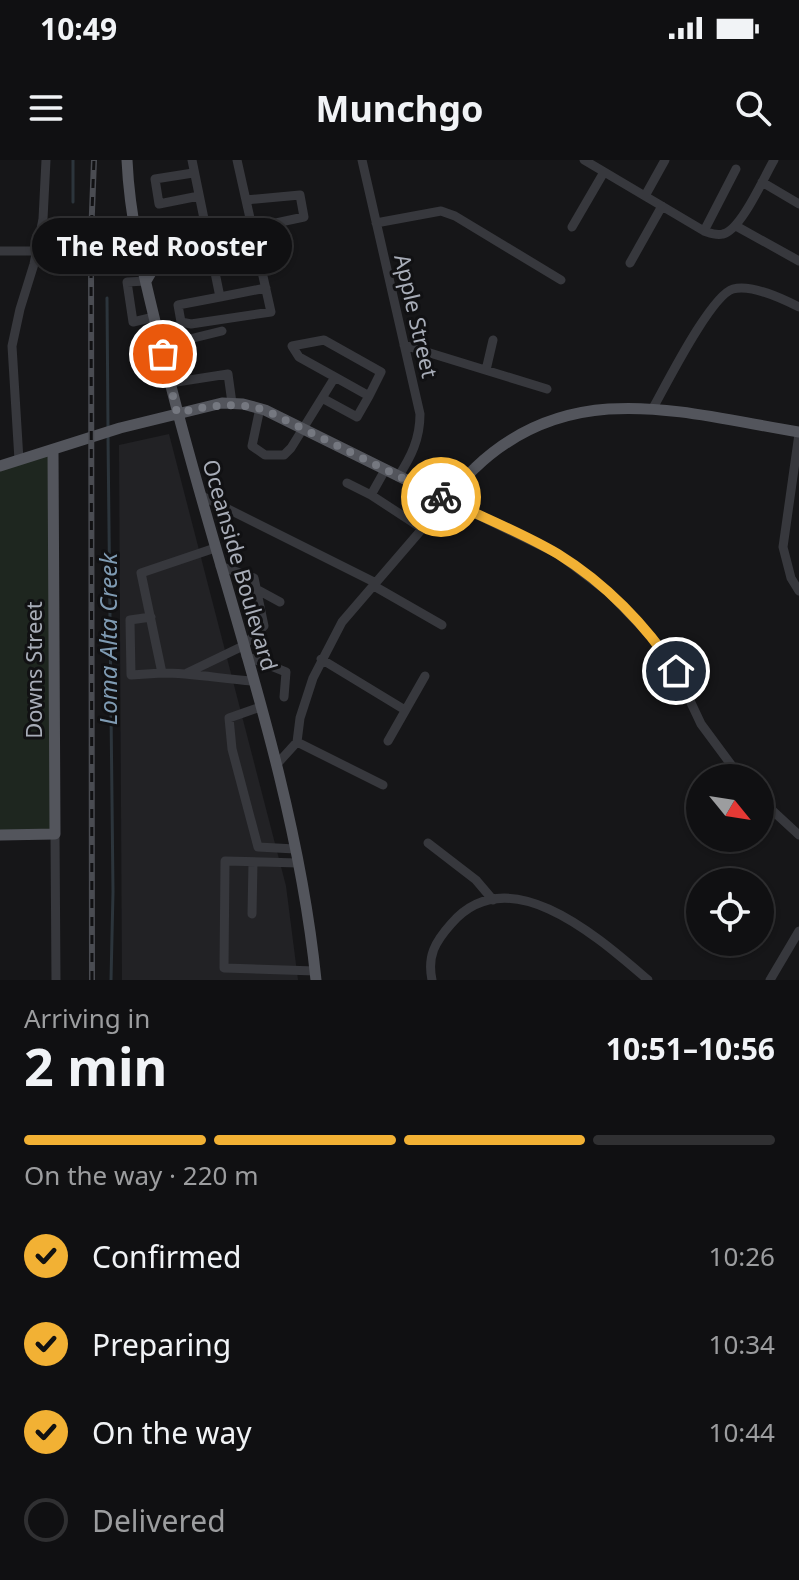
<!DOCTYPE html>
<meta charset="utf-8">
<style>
:root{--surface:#101012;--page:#1e1e20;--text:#f1f3f6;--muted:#9c9d9f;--line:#303032;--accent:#f2b134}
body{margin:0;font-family:"Noto Sans",sans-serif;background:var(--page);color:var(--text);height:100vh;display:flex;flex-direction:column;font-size:30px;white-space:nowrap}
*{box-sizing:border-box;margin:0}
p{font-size:26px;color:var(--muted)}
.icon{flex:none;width:44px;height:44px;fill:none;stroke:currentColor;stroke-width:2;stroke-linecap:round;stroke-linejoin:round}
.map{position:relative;height:820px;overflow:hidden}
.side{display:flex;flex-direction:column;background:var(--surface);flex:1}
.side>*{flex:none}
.needle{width:52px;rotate:120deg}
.controls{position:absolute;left:686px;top:604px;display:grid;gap:16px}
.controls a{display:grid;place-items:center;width:88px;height:88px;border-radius:50%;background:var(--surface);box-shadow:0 2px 6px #0004,0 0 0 2px var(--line);font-size:40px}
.pin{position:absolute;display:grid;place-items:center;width:68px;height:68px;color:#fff;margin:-34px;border:4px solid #fff;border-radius:50%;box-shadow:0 2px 8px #0007}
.courier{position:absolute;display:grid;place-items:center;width:80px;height:80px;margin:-40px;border:6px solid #f2b134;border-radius:50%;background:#fff;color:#222;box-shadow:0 2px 10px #0007}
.bubble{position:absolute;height:56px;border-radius:28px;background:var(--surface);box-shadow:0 2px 6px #0004,0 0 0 2px var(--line);font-size:26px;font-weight:700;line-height:56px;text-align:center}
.summary em{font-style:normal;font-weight:700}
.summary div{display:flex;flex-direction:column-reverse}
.summary{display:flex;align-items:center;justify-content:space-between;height:136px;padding:0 24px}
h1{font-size:52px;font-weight:700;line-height:60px}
.bar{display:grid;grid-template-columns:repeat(4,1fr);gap:12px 8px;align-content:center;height:96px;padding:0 24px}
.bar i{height:10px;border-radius:6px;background:var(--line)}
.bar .selected{background:var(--accent)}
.bar p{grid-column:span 4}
ol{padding:0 24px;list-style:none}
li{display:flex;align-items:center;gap:24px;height:88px}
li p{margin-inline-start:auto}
li .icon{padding:8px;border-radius:50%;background:var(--accent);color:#111;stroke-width:4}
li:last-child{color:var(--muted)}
li i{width:44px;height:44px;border:4px solid var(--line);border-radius:50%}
.status{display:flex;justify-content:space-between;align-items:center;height:56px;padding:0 40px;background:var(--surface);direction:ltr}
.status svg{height:22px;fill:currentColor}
header{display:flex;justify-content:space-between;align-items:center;height:104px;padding:0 24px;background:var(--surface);font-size:36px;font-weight:700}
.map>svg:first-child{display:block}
.built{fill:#222225}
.green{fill:#1e261f}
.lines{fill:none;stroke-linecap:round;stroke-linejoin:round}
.stream{stroke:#2c353c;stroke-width:3}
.minor{stroke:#37383d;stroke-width:9}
.major{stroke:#53555c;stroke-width:11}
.rail-casing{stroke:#4a4c52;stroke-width:6}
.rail{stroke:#111113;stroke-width:3;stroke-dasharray:9;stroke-linecap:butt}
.done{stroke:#757880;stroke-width:8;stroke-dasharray:0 14.4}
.route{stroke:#f2b134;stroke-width:10}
.labels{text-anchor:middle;stroke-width:6;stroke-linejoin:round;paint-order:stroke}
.street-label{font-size:22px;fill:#a8adb8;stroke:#111113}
.water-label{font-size:24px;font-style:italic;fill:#7f9bb3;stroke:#111113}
</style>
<div class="status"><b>10:49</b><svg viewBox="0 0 49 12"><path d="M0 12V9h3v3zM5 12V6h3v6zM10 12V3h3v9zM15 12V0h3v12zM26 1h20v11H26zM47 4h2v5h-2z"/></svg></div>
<header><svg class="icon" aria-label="menu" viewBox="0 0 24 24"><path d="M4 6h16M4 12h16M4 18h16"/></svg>Munchgo<svg class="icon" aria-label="search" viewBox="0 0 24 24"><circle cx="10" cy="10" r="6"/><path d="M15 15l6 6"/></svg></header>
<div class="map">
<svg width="799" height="820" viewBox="0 0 799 820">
<rect width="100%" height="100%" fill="#161618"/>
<path class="built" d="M169,274L286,726L298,820H122L119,285Z"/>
<path class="green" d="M53,290L55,675H0V306Z"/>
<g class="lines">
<path class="stream" d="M73,0V42
M107,138L108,268
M108,276L113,732L111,820"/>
<path class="minor" d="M192,0L220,137L266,128
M362,0L420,254C420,279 411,297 398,317
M584,0L704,71C710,73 716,76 723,74C741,70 764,17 774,0
M193,13L155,19L159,44L199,36
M762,22L799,44
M645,36L665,0
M246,40L300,35L304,57L252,68
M376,63L441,51L455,56L561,120
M736,66L799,101
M572,67L604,12
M704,71L736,9
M0,91H37
M630,103L662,46
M146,121L127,122L133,162L154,157
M220,137L178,145L181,162L191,164L271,152L237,0
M404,185L547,229
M161,186L222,171
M486,210L493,180
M170,223L228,214L232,243
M322,238L357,257L369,236
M260,248L252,286L265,295H284L291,288L335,217L369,236L381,212L324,180L292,186L299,197L335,217
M653,248C666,225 711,135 733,129C752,124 783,139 799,147
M799,274L783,387L791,418L799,431
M19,300L12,186L20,149L34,104L43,59L46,0
M385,310L371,335L423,369
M347,323L371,335
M200,335L376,423
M215,388L141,413L162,513C193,513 222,519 252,521
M374,426L442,465
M256,429L280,442
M151,457L130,460L131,515L162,513
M246,496L286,512L284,537
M321,499L405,550
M187,513L243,486L264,466L254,418L220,406
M260,547L229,558L232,589L258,687L295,689
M388,581L425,516
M297,582L383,625
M277,604L297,582L300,558L313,518L342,462L447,340L558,394L608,432L659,485L676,511L701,564L741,618
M760,639L799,675
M55,674L56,820
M428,683L476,720L493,740
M298,703L225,701L224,808L315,811
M252,754L253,702
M432,820C427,796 435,782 451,764C509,696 600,779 648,820
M770,820L799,771"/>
<path class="major" d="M127,0C130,69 149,135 165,202C214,406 295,611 316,820
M133,60C165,83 168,82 207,73
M146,121C160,96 164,89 192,84
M0,306L120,268L222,243L243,244L265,250L447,340C456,330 465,317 475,308C571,216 683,253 799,272
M0,675L55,674L53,290"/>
<defs>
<path id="rail" d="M92,820L91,77L94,0"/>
</defs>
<use href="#rail" class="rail-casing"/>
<use href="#rail" class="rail"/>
</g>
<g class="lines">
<path class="done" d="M163,194L177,253C209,246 233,241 265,250L441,337"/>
<path class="route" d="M441,337C479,356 521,372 558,394C605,423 646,465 676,511"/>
</g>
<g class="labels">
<g class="street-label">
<text transform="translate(416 156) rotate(77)" y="8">Apple Street</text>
<text transform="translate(240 405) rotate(74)" y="8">Oceanside Boulevard</text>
<text transform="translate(34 510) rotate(-90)" y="8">Downs Street</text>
</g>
<g class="water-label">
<text transform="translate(109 479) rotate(-90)" y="8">Loma Alta Creek</text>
</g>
</g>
</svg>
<div class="controls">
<a><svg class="needle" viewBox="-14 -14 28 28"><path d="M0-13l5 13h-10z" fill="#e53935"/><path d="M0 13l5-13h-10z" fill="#9c9d9f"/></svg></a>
<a><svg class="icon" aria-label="locate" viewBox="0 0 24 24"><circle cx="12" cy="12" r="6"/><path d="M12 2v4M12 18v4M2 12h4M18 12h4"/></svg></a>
</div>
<div class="pin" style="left:163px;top:194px;background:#ea580c"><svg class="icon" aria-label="bag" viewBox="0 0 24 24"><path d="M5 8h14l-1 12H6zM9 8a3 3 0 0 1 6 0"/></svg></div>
<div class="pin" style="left:676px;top:511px;background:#1f2937"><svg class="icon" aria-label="home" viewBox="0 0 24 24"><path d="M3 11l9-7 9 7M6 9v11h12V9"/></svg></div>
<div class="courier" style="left:441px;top:337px"><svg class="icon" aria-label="bike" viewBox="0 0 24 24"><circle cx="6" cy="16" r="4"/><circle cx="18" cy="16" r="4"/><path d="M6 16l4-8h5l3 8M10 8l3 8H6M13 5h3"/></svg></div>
<div class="bubble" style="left:32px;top:58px;width:260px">The Red Rooster</div>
</div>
<section class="side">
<div class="summary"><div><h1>2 min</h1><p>Arriving in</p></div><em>10:51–10:56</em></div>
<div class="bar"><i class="selected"></i><i class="selected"></i><i class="selected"></i><i></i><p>On the way · 220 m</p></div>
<ol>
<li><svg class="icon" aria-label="check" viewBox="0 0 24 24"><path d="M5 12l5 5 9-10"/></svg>Confirmed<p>10:26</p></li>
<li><svg class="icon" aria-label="check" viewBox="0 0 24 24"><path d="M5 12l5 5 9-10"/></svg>Preparing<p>10:34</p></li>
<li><svg class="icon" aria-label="check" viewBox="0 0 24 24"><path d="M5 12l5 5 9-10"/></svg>On the way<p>10:44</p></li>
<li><i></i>Delivered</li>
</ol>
</section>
